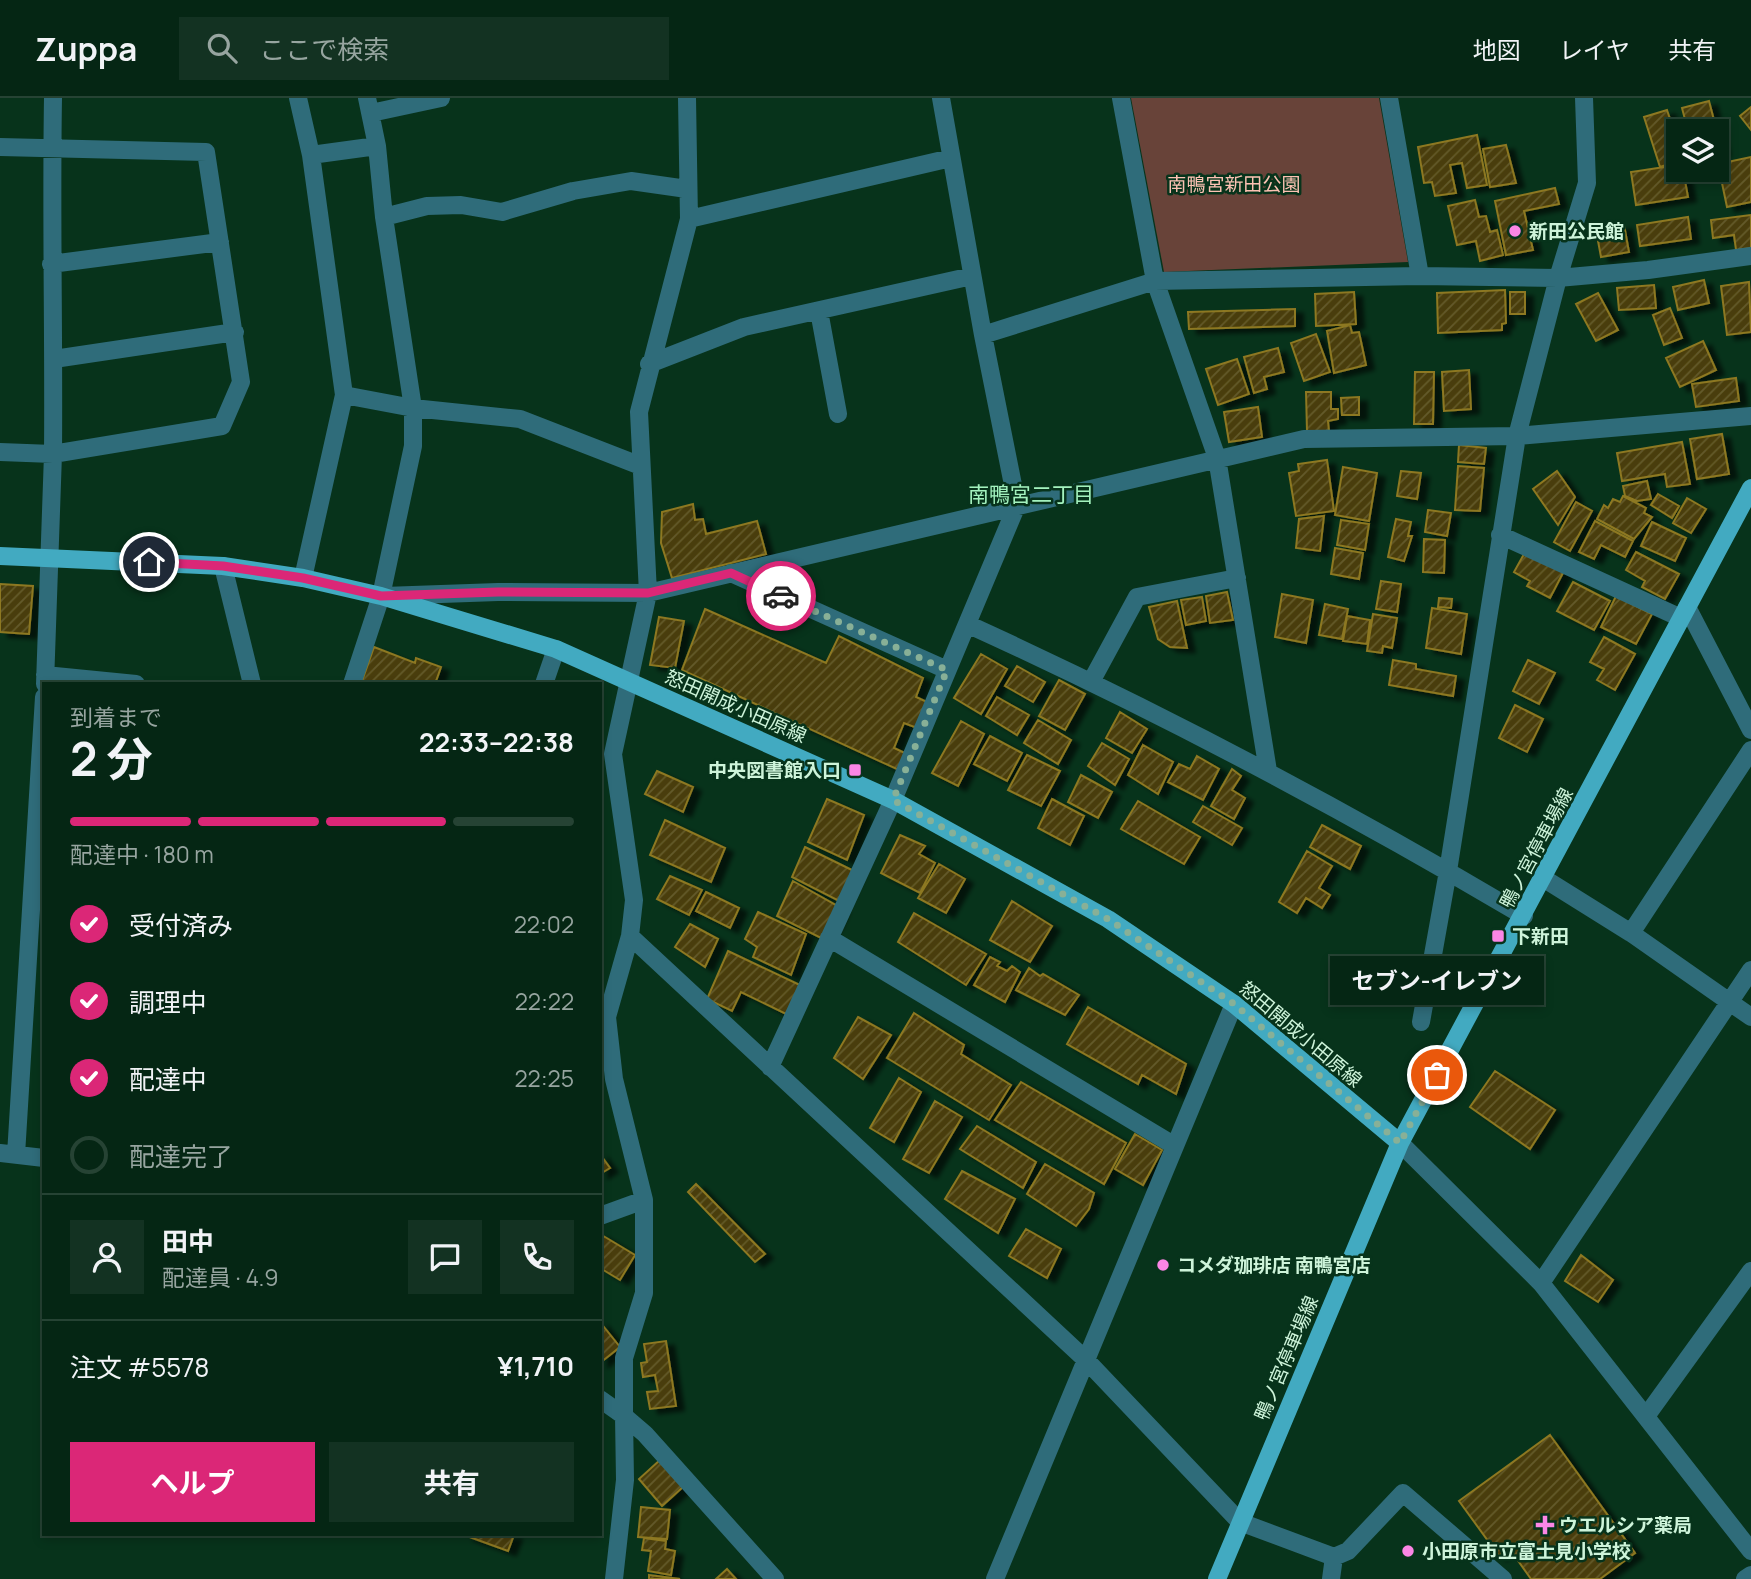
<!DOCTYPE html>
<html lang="ja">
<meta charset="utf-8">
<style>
:root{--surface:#052614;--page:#133222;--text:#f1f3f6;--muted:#97a5a0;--line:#264334;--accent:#db2777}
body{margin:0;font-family:Manrope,"Noto Sans JP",sans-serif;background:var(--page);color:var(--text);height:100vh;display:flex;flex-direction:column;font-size:26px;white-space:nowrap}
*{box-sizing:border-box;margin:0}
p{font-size:23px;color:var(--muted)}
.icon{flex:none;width:38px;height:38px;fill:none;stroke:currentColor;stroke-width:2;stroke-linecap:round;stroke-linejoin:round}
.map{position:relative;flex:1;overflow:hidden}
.side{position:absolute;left:42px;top:584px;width:560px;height:854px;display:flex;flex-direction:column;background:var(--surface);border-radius:0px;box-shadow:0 4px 10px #0003,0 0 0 2px var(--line)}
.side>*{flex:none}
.fabs{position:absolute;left:1666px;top:21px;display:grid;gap:14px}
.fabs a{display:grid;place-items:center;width:63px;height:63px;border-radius:0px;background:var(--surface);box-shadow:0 4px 10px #0003,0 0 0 2px var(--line);font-size:35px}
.pin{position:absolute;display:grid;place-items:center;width:60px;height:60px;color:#fff;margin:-30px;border:4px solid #fff;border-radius:50%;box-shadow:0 2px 7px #0007}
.courier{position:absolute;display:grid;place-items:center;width:70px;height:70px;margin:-35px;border:5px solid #db2777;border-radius:50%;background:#fff;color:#222;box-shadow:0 2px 9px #0007}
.bubble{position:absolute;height:49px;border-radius:0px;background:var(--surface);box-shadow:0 4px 10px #0003,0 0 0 2px var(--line);font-size:23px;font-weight:700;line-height:49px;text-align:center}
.headline em{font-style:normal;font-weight:700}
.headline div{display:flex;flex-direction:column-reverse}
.headline{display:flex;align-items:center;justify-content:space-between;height:119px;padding:0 28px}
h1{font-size:46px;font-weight:700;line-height:52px}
.bar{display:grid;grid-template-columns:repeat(4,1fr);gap:10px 7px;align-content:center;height:84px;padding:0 28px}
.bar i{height:9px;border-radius:5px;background:var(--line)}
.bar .active{background:var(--accent)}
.bar p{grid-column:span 4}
.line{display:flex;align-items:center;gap:18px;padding:0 28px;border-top:2px solid var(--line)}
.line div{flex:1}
.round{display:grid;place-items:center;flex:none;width:74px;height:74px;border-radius:0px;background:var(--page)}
ol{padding:0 28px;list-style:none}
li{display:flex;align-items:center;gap:21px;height:77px}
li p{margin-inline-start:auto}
li .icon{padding:7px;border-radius:50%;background:var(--accent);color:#fff;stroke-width:4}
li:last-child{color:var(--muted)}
li i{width:38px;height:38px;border:4px solid var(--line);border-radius:50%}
.action{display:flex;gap:14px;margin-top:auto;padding:14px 28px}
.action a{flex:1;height:80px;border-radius:0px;background:var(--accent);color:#fff;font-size:28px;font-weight:700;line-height:80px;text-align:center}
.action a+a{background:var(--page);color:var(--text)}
header{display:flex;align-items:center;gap:42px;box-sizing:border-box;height:98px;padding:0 35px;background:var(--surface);border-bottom:2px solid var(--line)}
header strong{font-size:33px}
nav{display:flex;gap:38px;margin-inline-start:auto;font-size:24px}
.search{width:490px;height:63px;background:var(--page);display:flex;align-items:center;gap:18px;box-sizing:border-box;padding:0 24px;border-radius:0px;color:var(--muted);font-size:26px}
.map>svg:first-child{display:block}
.green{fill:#684339}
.building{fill:url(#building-hatch);stroke:#8d7821;stroke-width:2;filter:url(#shadow)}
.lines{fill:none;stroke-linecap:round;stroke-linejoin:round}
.minor{stroke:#2f6c7a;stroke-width:18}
.major{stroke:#42aac1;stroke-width:18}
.done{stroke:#88b097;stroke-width:7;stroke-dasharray:0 12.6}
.route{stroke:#db2777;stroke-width:9}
.poi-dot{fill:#fb86e5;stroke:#07331b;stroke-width:2.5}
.labels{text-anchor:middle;stroke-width:5;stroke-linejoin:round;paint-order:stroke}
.park-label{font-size:19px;fill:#fcc2b3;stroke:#07331b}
.poi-label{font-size:19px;font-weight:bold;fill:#cef4da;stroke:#07331b;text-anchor:start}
.street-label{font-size:19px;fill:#cef4da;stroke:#07331b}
.neighbourhood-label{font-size:21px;fill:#a3f2be;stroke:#07331b}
</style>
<header>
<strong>Zuppa</strong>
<div class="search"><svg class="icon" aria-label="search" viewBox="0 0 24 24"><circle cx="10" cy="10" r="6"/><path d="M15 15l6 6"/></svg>ここで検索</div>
<nav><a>地図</a><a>レイヤ</a><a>共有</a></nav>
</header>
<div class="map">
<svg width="1751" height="1481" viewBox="0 0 1751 1481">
<defs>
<pattern id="building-hatch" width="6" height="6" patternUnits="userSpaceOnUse" patternTransform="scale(1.75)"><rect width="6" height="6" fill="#4a3e09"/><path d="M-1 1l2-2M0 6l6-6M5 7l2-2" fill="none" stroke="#635a2c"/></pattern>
<filter id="shadow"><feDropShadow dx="8" dy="4.5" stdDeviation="2" flood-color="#0009"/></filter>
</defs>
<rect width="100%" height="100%" fill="#07331b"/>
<path class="green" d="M1131,0H1379L1408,164L1164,174Z"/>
<path class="building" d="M1709,3L1722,53L1717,54V33H1688L1682,10Z
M1751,9V32L1740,18Z
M1667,12L1678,45V63L1660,69L1644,19Z
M1477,37L1487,87L1467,90L1462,65L1450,67L1456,95L1435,98L1432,84L1424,85L1418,49Z
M1506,47L1516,85L1490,89L1483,51Z
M1751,59V104L1727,109L1718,66Z
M1678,67V72H1683L1688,99L1636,107L1631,74Z
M1555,90L1559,106L1524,113L1533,152L1506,157L1495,103Z
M1475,102L1479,119L1486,118L1490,134L1497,132L1503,157L1480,163L1476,143L1457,147L1448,108Z
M1751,117V150L1736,152L1734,137L1713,140L1711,122Z
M1688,119L1691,141L1640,148L1637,127Z
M1624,127L1629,154L1601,159L1596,132Z
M1704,182L1709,205L1678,212L1673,189Z
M1749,184L1751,234L1727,237L1721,188Z
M1654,187L1656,210L1619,212L1617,190Z
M1505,192L1506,225L1502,226V232L1438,235L1437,195Z
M1354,194L1356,226L1316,228L1315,196Z
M1510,194H1525V216H1510Z
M1598,195L1618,232L1596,243L1576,206Z
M1670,210L1682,240L1664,247L1653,217Z
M1295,211V228L1189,231L1188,214Z
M1350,227L1352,235L1359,234L1366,267L1334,275L1327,233Z
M1316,236L1330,274L1304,283L1291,245Z
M1703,243L1716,272L1680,289L1666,260Z
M1278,250L1284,274L1264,279L1267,291L1254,295L1244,259Z
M1237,261L1249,296L1218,307L1206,271Z
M1469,272L1471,311L1444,313L1442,274Z
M1415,274H1434L1433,326H1414Z
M1736,280L1739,303L1696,309L1692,286Z
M1306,294H1331V311H1338V321L1328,323L1329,333H1307Z
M1359,299V317H1342L1341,300Z
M1258,309L1262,339L1229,344L1224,314Z
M1722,336L1729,376L1697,381L1690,341Z
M1682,344L1690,386L1667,389L1665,376L1622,383L1617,355Z
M1459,347L1486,350L1484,366L1458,364Z
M1327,362L1334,413L1296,418L1289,375L1299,373L1298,366Z
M1458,368L1484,370L1480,413L1455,412Z
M1343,369L1377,375L1369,423L1335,417Z
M1401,373L1421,375L1417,401L1397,398Z
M1557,373L1575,399L1558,427L1533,391Z
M1647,383L1651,401L1637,403L1625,398L1623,388Z
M1658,396L1679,408L1672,420L1651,407Z
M1623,398L1646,410L1644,415L1652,419L1634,441L1597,421L1604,407L1608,410L1613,401L1620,404Z
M1687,400L1706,411L1691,435L1673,425Z
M1576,404L1592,413L1570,453L1554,444Z
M693,406L695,422L703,421L706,436L757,423L766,456L672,480L661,445L662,414Z
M1428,412L1451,415L1447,438L1425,434Z
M1324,418L1320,453L1296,450L1299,421Z
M1396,421L1411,424L1408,438H1412L1404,463L1388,459Z
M1341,422L1369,426L1365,452L1337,447Z
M1595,423L1633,443L1625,459L1601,447L1594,461L1579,454Z
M1652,424L1686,440L1675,463L1641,448Z
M1424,441L1445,442L1444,475L1423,474Z
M1335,450L1363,455L1359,481L1331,476Z
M1636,454L1679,476L1665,501L1642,489L1645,483L1626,472Z
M1524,456L1565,471L1550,500L1527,488L1530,483L1514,474Z
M1381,483L1401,486L1397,514L1376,511Z
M1573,484L1610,503L1594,532L1557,513Z
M0,486L33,488L29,536L0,534Z
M1227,494L1233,522L1210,525L1206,498Z
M1282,496L1313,502L1306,545L1275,539Z
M1616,498L1652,516L1636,546L1601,529Z
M1202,499L1206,523L1186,527L1181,502Z
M1439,500L1452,501L1451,510L1438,509Z
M1177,503L1187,550L1170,549L1158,541L1149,509Z
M1325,506L1348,511L1342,541L1319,537Z
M1432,510L1467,516L1461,556L1426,550Z
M705,511L826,565L839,538L923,580L916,599L927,604L917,630L904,625L894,650L907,656L901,673L682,572Z
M1373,516L1397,520L1392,550L1383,548L1382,555L1367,553Z
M1347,518L1370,522L1367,546L1343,543Z
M659,519L684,523L675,570L650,567Z
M1604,539L1635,556L1615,592L1597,582L1604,571L1590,564Z
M374,549L415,565L416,560L441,569L435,586H361Z
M981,556L1007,571L981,616L954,600Z
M1393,562L1416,566V571L1456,578L1453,598L1389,587Z
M1528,562L1555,575L1539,606L1513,593Z
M1017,568L1045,584L1033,604L1005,588Z
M1059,582L1085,596L1065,632L1039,618Z
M997,599L1029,617L1017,637L986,618Z
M1515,607L1543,621L1527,654L1499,640Z
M1120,614L1147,631L1132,655L1106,640Z
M1038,622L1071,642L1058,666L1024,645Z
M961,623L984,636L958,688L932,675Z
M990,638L1022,655L1007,683L974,666Z
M1102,645L1129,661L1115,687L1088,668Z
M1143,647L1173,664L1158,696L1128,677Z
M1027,657L1060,673L1041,708L1008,692Z
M1197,658L1219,671L1203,702L1168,684L1179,666L1190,671Z
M1232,671L1241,678L1232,692L1245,700L1234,721L1211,708Z
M657,673L693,689L683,714L645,696Z
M1081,677L1112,694L1098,720L1068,704Z
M827,701L864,717L847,762L808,744Z
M1052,701L1084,718L1070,747L1038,730Z
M1138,703L1200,739L1184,766L1121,731Z
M1203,708L1242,730L1232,747L1193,724Z
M665,722L725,750L711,784L650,757Z
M1322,727L1361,748L1350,771L1310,749Z
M900,737L925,748L919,756L935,765L920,795L881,775Z
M805,749L856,774L841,804L792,779Z
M1307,753L1332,768L1319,790L1330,797L1322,810L1306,800L1297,815L1279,804Z
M939,766L965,781L946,815L918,800Z
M670,778L702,792L689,817L657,801Z
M793,783L841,810L825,842L777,818Z
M706,794L739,810L730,830L696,813Z
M1012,803L1052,828L1030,864L990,842Z
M758,814L806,836L791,877L753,859L757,849L745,841Z
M914,815L986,856L966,887L898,844Z
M690,826L718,841L705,869L675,849Z
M728,853L802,888L788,917L741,894L732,913L707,901Z
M990,859L1000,864L997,868L1007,873L1012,868L1020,874L1005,904L974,887Z
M1029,870L1040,878L1043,876L1079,897L1065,917L1016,892Z
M1088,909L1186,966L1176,996L1142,977L1138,986L1067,946Z
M914,915L964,947L961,956L1011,987L989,1022L887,960Z
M858,919L891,937L863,981L834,960Z
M1495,973L1555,1012L1530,1051L1470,1009Z
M899,980L921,994L894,1044L870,1030Z
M1021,984L1126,1045L1104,1086L995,1022Z
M935,1003L962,1019L929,1075L903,1061Z
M977,1028L1036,1064L1023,1090L960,1051Z
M1135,1036L1162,1052L1143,1087L1115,1071Z
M600,1056L610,1070L600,1076Z
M1045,1066L1094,1095L1089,1111L1076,1128L1027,1096Z
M962,1073L1015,1101L998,1135L945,1101Z
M696,1086L765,1156L755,1164L688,1094Z
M1026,1131L1061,1151L1047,1180L1009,1158Z
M600,1136L635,1157L620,1182L600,1170Z
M1581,1157L1613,1182L1598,1204L1565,1183Z
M600,1224L620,1249L600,1265Z
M666,1243L676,1308L650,1311L647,1294L658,1293L655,1277L643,1279L641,1265L647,1264L644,1246Z
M1550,1337L1635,1455L1600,1481H1531L1509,1450L1499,1458L1459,1403Z
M660,1362L683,1389L662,1408L639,1381Z
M641,1409L670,1412L667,1441L638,1439Z
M464,1437H514L508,1453Z
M644,1440L666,1443L665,1451L675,1453L671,1477L648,1473L651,1453L642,1452Z
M727,1471L736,1481H716Z
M649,1477L680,1481H649Z"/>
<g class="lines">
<path class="minor" d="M298,0L311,57L344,297L303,480
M687,0L689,121L639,314L648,495L613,656L634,802L630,838L1086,1262L1240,1424L1334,1459L1331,1481
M1121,0L1155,183L1217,360L1268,673
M371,15L441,0
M0,49L206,54L241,284L222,328L53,356C54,237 51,119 53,0
M311,57L377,48
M384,119L427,108L461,107L502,114L573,93L631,83L687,91
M689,121L951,60
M51,166L220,144
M1420,178L1558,180L1648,172L1751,158
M819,213L838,316
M983,237L1155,183L1420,178L1389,0
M54,261L235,234
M649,266L744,229L972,178
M344,297L413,310L520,321L641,368
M0,354L53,356L45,586
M1500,437L1681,520
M223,468L252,586
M731,475L947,572
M384,498L498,494L648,495L1304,341L1517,338L1751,318
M1687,509L1751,632
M967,526C1158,613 1343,711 1524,818
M45,577L136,586
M1092,582L1137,499L1237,480
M352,586L381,498L413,348V310L384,119L377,48L367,0
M544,586L556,551
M1543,780L1631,835L1751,919
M1631,835L1751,652
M630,838L607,919L614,981L644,1102V1195L624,1260V1318L645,1336L775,1481
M829,840L1175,1048
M1421,924L1448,773L1517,338L1558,180L1587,85L1584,0
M770,969L893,702L1017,407L983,237L941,0
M1400,1045L1541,1185L1751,1453
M0,1055L44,1060
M16,1057L44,599
M600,1118L644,1102
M1541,1185L1751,872
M600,1301L624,1318L625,1382L614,1481
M1647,1317L1751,1173
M1334,1459L1348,1453L1403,1395L1503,1481
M995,1481L1234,906
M1745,1481L1751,1477"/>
<path class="major" d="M0,458L223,468L303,480L381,498L556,551L893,702L1108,821L1234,906L1400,1045
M1217,1481L1400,1045L1751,390"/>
</g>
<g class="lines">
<path class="done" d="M781,498L947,572L893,702L1108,821L1234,906L1400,1045L1437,977"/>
<path class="route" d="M149,464L223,468L303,480L381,498L498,494L648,495L731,475L781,498"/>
</g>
<g class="poi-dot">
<circle cx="1515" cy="133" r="7"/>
<rect x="848" y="665" width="14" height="14" rx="3.5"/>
<rect x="1491" y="831" width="14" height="14" rx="3.5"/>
<circle cx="1163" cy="1167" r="7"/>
<path d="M1541.5 1416.5h7v7h7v7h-7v7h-7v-7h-7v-7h7z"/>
<circle cx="1408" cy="1453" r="7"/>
</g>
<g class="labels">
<g class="park-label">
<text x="1234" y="93">南鴨宮新田公園</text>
</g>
<g class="poi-label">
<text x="1529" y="140">新田公民館</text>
<text x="841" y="679" text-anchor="end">中央図書館入口</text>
<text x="1512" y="845">下新田</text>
<text x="1177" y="1174">コメダ珈琲店 南鴨宮店</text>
<text x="1559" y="1434">ウエルシア薬局</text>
<text x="1422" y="1460">小田原市立富士見小学校</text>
</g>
<g class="street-label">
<text transform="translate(736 608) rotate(24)" y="7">怒田開成小田原線</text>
<text transform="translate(1536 750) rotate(-62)" y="7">鴨ノ宮停車場線</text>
<text transform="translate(1301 936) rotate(40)" y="7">怒田開成小田原線</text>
<text transform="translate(1286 1260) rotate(-67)" y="7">鴨ノ宮停車場線</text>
</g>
<g class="neighbourhood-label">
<text x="1031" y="404">南鴨宮二丁目</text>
</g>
</g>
</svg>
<div class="fabs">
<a><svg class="icon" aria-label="layers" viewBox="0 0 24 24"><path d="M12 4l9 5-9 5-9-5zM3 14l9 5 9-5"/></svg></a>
</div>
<div class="pin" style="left:1437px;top:977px;background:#ea580c"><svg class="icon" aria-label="bag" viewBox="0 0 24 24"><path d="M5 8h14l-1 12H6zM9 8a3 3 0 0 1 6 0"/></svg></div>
<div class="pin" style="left:149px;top:464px;background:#1f2937"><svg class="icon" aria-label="home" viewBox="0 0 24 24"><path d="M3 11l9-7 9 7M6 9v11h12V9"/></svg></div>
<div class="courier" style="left:781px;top:498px"><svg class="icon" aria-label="car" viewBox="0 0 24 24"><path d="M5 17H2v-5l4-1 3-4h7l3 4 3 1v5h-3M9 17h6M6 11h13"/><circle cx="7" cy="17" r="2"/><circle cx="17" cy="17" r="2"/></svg></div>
<div class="bubble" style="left:1330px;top:858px;width:214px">セブン-イレブン</div>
<section class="side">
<div class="headline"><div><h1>2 分</h1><p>到着まで</p></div><em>22:33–22:38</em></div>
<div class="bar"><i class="active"></i><i class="active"></i><i class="active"></i><i></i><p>配達中 · 180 m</p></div>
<ol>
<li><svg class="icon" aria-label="check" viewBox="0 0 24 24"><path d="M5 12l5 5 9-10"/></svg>受付済み<p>22:02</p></li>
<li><svg class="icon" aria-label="check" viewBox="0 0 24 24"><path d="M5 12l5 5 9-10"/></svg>調理中<p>22:22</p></li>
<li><svg class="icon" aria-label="check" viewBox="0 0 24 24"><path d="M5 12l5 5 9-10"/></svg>配達中<p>22:25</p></li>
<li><i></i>配達完了</li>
</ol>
<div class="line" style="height:126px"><a class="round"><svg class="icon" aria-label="person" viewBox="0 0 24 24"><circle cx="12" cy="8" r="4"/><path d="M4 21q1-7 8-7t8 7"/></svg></a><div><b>田中</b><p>配達員 · 4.9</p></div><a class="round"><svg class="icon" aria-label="chat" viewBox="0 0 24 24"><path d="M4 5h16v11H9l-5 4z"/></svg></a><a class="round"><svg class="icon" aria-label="phone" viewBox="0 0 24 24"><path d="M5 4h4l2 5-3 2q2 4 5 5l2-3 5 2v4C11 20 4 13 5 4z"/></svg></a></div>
<div class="line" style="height:91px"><div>注文 #5578</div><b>¥1,710</b></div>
<div class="action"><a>ヘルプ</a><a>共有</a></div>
</section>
</div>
